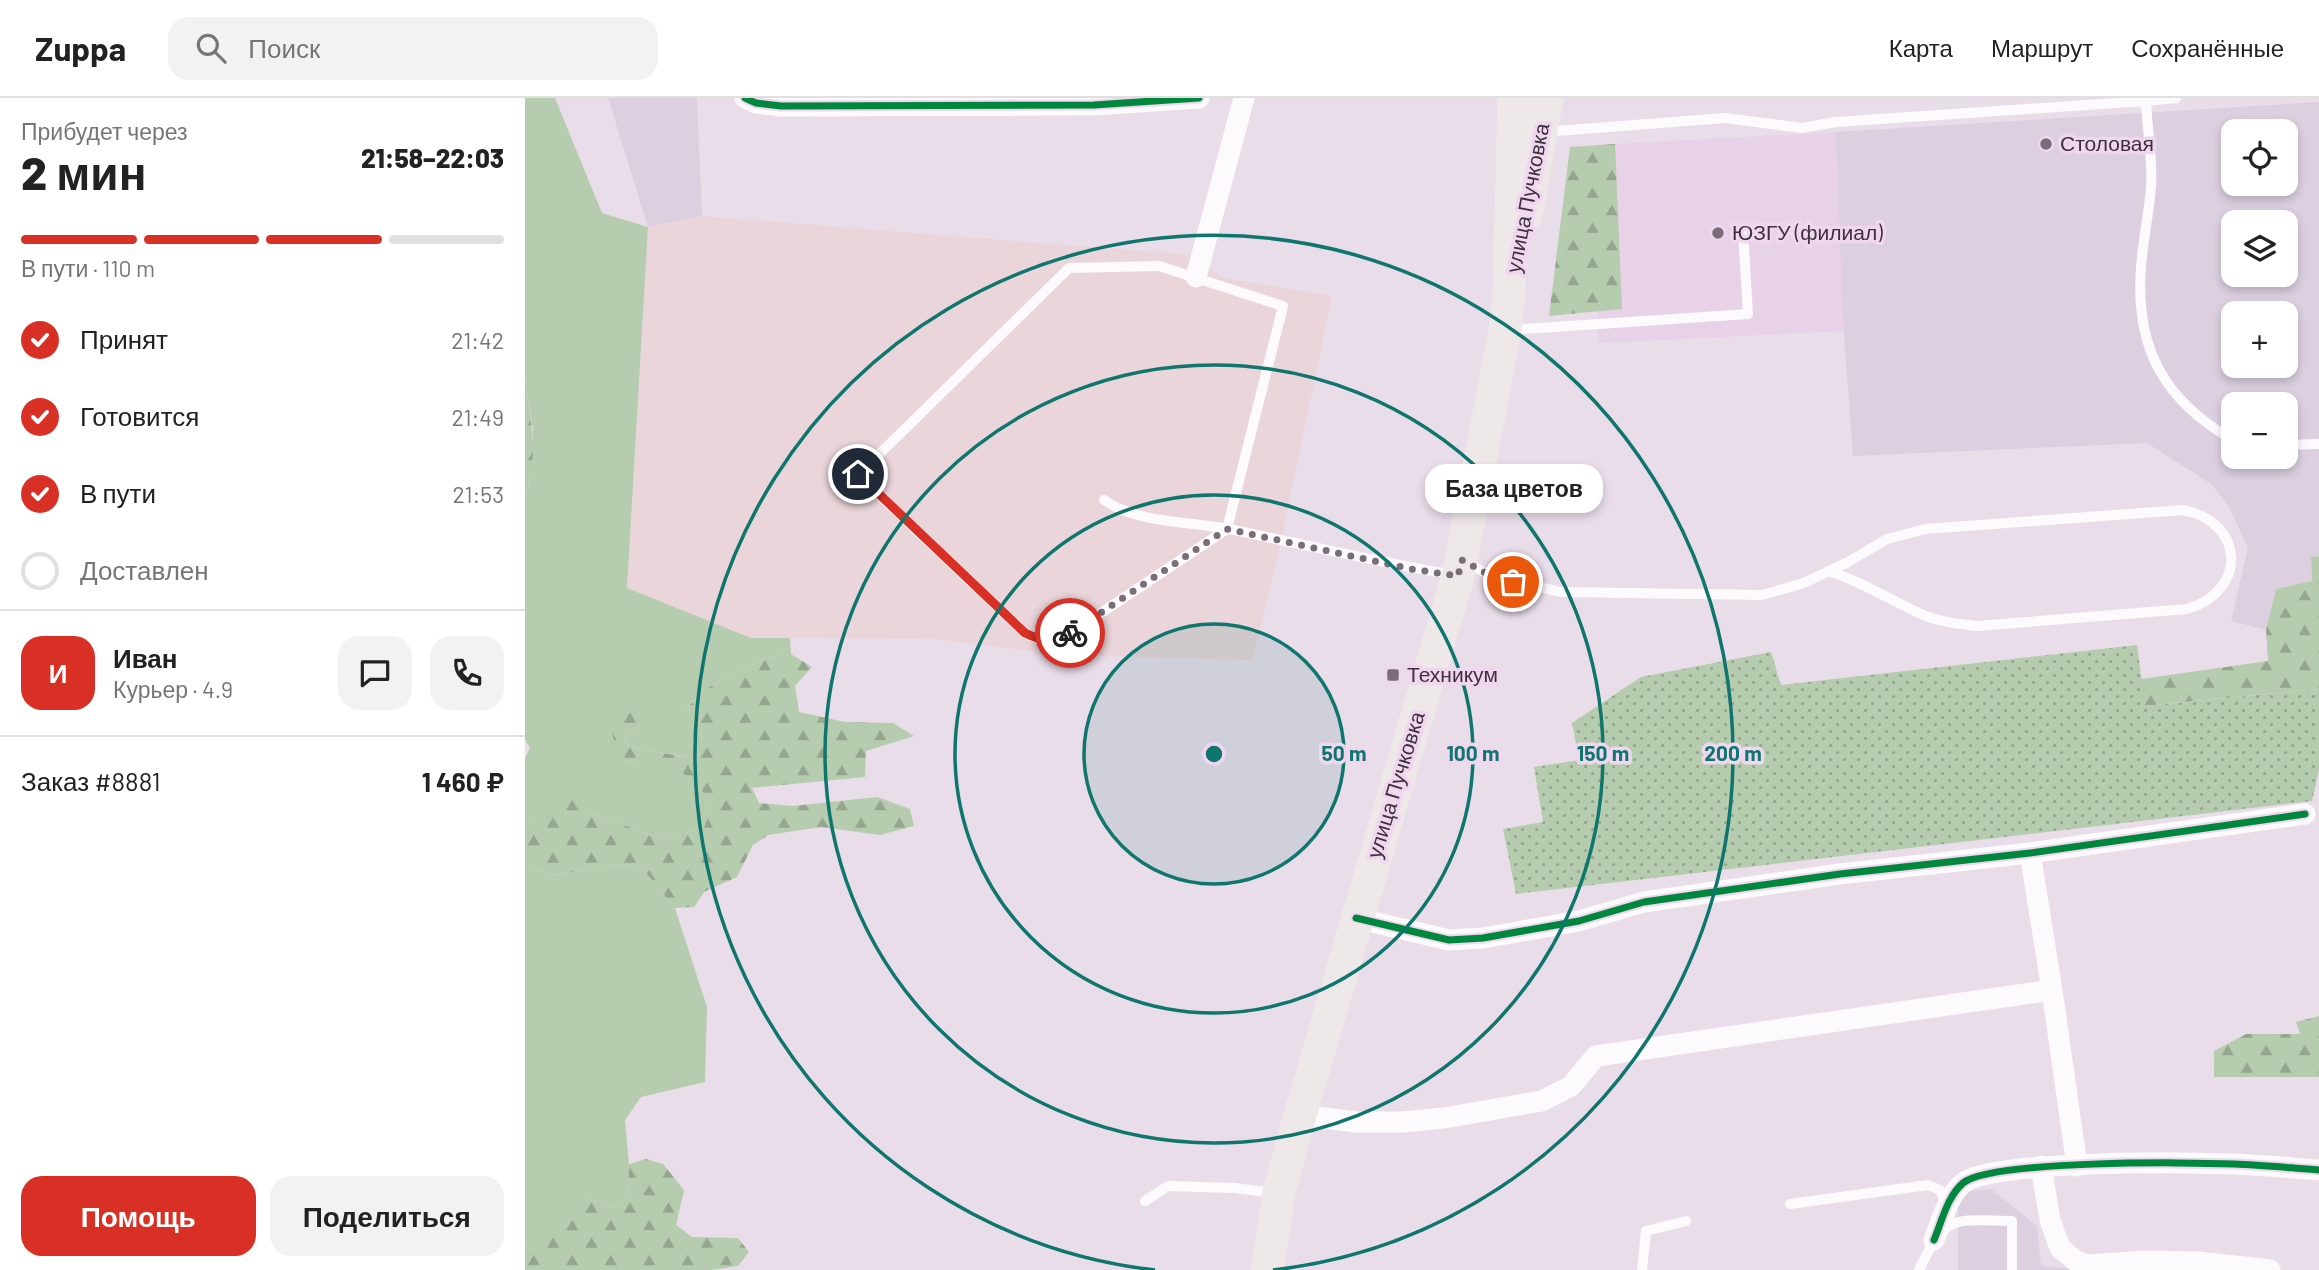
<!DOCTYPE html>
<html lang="ru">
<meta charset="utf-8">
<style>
:root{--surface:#fff;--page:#f2f2f2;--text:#222;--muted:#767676;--line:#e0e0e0;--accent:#d93025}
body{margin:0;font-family:Barlow,sans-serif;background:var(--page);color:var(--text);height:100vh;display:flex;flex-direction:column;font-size:26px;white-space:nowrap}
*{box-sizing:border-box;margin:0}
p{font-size:23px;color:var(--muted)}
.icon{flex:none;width:38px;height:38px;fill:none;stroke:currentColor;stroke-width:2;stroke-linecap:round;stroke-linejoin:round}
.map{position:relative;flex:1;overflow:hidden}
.drawer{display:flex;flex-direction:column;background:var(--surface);width:525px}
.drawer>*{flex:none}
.tools{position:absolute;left:1696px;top:21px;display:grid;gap:14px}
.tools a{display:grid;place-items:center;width:77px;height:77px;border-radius:14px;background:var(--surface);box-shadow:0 4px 10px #0003;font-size:35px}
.pin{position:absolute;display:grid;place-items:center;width:60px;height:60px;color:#fff;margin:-30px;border:4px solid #fff;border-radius:50%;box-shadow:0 2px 7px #0007}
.courier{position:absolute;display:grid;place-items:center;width:70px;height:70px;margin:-35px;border:5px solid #d93025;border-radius:50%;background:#fff;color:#222;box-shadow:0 2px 9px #0007}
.bubble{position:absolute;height:49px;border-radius:21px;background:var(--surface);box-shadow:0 4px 10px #0003;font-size:23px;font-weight:800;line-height:49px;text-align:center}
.summary em{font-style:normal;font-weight:800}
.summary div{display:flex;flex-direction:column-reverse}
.summary{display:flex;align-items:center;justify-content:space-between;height:119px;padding:0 21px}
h1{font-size:46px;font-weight:800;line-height:52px}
.bar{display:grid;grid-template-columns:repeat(4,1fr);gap:10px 7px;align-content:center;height:84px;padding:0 21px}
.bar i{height:9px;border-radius:5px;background:var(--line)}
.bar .selected{background:var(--accent)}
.bar p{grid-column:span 4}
.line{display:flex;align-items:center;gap:18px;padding:0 21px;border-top:2px solid var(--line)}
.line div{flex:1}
.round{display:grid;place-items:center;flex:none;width:74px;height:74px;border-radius:21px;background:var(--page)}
ol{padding:0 21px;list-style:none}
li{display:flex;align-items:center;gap:21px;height:77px}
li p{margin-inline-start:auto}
li .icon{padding:7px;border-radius:50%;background:var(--accent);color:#fff;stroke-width:4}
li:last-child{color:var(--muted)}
li i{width:38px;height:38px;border:4px solid var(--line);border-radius:50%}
.cta{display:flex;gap:14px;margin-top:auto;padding:14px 21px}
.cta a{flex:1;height:80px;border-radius:21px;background:var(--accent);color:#fff;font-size:28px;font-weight:800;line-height:80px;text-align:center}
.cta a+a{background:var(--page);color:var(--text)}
header{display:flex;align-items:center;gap:42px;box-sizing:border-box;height:98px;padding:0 35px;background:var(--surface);border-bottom:2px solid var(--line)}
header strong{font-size:33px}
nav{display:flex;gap:38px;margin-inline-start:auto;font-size:24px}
.search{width:490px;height:63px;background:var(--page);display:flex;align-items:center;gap:18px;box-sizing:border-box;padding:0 24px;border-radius:21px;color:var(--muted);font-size:26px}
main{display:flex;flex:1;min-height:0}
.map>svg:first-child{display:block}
.built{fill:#e8d2e8}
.industrial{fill:#dbcfe0;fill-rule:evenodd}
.medical{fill:#ead5da}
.grass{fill:#b6ccae}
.forest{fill:url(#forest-firs)}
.park{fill:url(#park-dots)}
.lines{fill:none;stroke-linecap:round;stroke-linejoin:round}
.lane{stroke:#fcfafc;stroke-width:10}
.street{stroke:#fcfafc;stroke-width:21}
.primary{stroke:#efe8e9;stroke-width:33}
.cycleway-casing{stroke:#f0d7ef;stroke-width:11}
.cycleway{stroke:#00873e;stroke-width:7}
.done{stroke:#796e78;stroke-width:7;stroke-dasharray:0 12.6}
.route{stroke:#d93025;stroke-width:9}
.ring{fill:none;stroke:#0f766e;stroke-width:3.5}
.poi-dot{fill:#796e78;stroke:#f0d7ef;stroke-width:2.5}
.labels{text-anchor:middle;stroke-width:7;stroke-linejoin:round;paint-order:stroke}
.poi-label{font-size:21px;fill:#3c323b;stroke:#f0d7ef;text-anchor:start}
.street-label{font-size:21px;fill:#3c323b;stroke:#f0d7ef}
.centre{fill:#0f766e;stroke:#f0d7ef;stroke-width:3.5}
.ring-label{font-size:21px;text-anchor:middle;font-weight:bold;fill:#0f766e;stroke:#f0d7ef;stroke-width:7;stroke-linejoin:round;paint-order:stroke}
</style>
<header>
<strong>Zuppa</strong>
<div class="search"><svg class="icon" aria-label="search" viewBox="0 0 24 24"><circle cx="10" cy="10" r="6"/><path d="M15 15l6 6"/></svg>Поиск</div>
<nav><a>Карта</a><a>Маршрут</a><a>Сохранённые</a></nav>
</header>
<main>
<section class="drawer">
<div class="summary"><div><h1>2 мин</h1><p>Прибудет через</p></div><em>21:58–22:03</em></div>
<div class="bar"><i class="selected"></i><i class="selected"></i><i class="selected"></i><i></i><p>В пути · 110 m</p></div>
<ol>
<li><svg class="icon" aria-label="check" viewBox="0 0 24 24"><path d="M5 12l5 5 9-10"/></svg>Принят<p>21:42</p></li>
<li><svg class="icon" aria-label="check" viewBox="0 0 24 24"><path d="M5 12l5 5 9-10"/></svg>Готовится<p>21:49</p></li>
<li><svg class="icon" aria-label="check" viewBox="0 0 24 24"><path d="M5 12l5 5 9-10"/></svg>В пути<p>21:53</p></li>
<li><i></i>Доставлен</li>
</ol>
<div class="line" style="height:126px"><b class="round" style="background:var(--accent);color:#fff">И</b><div><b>Иван</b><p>Курьер · 4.9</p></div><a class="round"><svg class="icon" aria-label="chat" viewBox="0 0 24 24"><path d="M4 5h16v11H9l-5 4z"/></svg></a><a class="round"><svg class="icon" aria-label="phone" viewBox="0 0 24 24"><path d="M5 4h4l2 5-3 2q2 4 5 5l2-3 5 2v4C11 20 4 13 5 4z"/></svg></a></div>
<div class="line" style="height:91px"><div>Заказ #8881</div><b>1 460 ₽</b></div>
<div class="cta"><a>Помощь</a><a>Поделиться</a></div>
</section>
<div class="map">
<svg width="1794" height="1172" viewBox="0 0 1794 1172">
<defs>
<pattern id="forest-firs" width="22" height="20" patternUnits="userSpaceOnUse" patternTransform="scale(1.75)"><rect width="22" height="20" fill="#b6ccae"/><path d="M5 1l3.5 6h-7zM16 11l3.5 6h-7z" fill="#95a68f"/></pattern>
<pattern id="park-dots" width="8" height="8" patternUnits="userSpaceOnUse" patternTransform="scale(1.75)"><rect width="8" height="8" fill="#b6ccae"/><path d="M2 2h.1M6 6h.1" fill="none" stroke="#95a68f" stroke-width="1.8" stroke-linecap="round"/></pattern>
</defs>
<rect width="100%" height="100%" fill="#eaddea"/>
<path class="built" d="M1311,34L1320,233L1073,245L1070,47Z"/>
<path class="industrial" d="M83,0H172L177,118L123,129Z
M1794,4V458L1786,459L1787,483L1751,491L1741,532L1706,523L1723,450L1704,409L1686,386L1622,345L1328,358L1318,222L1311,34ZM1708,33H1760V86H1708ZM1708,124H1760V177H1708ZM1708,215H1760V268H1708ZM1708,306H1760V359H1708Z
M1466,1091L1512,1128L1516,1168L1562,1172H1433V1094Z"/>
<path class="medical" d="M177,118L667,157L698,180L807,198L756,443L728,562L539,557L409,541L226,540L102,491L123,129Z"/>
<path class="grass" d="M0,0H30L77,115L123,129L102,490L226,540H265L266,556L242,560L178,592L162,609L177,629L176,652L162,659L104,649L100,641L105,634L125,622L97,614L98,662L158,674L178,694L186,710L178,732L132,739L66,715L45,700L5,725H0V660L5,650L0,642V399L5,384L8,331L0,281Z
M100,766L117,770L150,810L182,909L180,984L116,999L100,1022L104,1066L103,1099L89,1109L58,1098L16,1165L0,1141V767L29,777Z"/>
<path class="forest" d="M1090,46L1097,211L1024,218L1045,49Z
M0,281C6,319 14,362 0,399Z
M1794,458V591L1619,608L1616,581L1743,563L1741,532L1751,491L1787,483L1786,459Z
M266,556L287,569L270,588L274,614L320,624L368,625L389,638L341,653L340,679L227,690L234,705L268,708L352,699L385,711L389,728L355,737L296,729L243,737L228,747L212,779L179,794L169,809L150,810L117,770L100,766L29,777L0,767V725H5L45,699L66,715L132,739L178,732L186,710L178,694L158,675L98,662L90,648L85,623L97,614H119L126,622L105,634L100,641L104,649L161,659L176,652L177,629L162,610L178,592L242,560Z
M1794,918V979H1689V953L1721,936H1775L1771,924Z
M121,1061L138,1066L159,1092L151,1127L167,1139L213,1140L224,1154L213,1168L187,1172H0V1141L16,1164L43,1105L58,1098L89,1109L103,1099L104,1066Z"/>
<path class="park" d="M1612,547L1620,608L1794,591V672L1787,703L991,796L978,731L1018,724L1009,669L1054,662L1047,625L1116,579L1246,554L1256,587Z"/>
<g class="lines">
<path class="lane" d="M1621,3L1651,0
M1019,34L1200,20L1277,30L1311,24L1621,3C1622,31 1628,61 1626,89C1624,115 1618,142 1616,169C1610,249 1638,302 1708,342
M634,168L758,208L702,431L537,541L517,543L500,535L333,377L544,170Z
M984,232L1223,216L1218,134
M1760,347L1794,346
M579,402C614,426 663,423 703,431C779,446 854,465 930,477
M939,463L966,478L1036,494L1237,497L1279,485L1323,464L1362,441L1400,431L1658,412C1720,424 1723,493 1662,511L1453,528C1433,526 1413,524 1394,515C1363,501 1336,483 1303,473
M620,1103L643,1088L709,1090L749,1095
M1265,1106L1403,1087L1415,1092L1422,1106
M1117,1172L1121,1133L1161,1123
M1394,1172C1421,1115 1428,1122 1487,1123V1172"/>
<path class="street" d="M220,0L231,5L256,8L569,7L674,0
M671,179L719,0
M831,820L924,842L958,840L1054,823L1119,804L1315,776L1505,755L1780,716
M1527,892L1552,1068
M775,1017L832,1024H878L919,1020L1017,1003L1046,988L1071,958L1527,892L1505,755
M1516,1068L1525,1122L1535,1150L1551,1163L1563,1167L1619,1163L1674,1164L1745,1172
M1409,1142C1417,1123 1422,1099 1438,1085C1466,1062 1665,1064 1709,1066C1737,1067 1766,1070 1794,1072"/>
<path class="primary" d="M1001,118L1022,0
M742,1172L754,1095L775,1017L933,478L980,232L984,199L989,0"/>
<defs>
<path id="cycleway" d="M220,0L231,5L256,8L569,7L674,0
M831,820L924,842L958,840L1054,823L1119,804L1315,776L1505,755L1780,716
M1409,1142C1417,1123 1422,1099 1438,1085C1466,1062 1665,1064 1709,1066C1737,1067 1766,1070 1794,1072"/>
</defs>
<use href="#cycleway" class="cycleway-casing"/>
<use href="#cycleway" class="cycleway"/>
</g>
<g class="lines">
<path class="done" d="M545,535L702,431L886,471L933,478L937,462L966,478L988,484"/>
<path class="route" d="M333,376L500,535C517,543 529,547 545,535"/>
</g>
<circle cx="689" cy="656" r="130" fill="#0f766e" fill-opacity=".12"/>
<g class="ring">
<circle cx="689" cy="656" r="130"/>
<circle cx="689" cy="656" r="259"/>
<circle cx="689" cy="656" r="389"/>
<path d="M630 1172A519 519 0 1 1 748 1172"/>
</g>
<g class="poi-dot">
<circle cx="1521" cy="46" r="7"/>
<circle cx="1193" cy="135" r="7"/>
<rect x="861" y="570" width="14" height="14" rx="3.5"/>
</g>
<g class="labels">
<g class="poi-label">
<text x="1535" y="53">Столовая</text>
<text x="1207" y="142">ЮЗГУ (филиал)</text>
<text x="882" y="584">Техникум</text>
</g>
<g class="street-label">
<text transform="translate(1003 100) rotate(-79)" y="7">улица Пучковка</text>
<text transform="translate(871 687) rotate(-73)" y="7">улица Пучковка</text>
</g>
</g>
<circle cx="689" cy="656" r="10" class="centre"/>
<g class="ring-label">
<text x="819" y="663">50 m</text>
<text x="948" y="663">100 m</text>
<text x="1078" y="663">150 m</text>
<text x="1208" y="663">200 m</text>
</g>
</svg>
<div class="tools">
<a><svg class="icon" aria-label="locate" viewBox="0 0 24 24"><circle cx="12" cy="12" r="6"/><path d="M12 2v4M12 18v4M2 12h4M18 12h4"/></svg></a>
<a><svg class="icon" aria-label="layers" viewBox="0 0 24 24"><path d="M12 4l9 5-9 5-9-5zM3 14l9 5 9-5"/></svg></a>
<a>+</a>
<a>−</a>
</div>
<div class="pin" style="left:988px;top:484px;background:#ea580c"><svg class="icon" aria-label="bag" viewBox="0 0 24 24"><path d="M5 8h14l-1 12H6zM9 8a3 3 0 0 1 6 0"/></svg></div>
<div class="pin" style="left:333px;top:376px;background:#1f2937"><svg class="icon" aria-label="home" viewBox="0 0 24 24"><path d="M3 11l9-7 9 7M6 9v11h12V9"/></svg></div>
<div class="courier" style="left:545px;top:535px"><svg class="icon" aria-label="bike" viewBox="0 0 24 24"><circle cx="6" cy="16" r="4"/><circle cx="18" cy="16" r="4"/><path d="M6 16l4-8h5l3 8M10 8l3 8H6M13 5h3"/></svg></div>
<div class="bubble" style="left:900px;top:366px;width:178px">База цветов</div>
</div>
</main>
